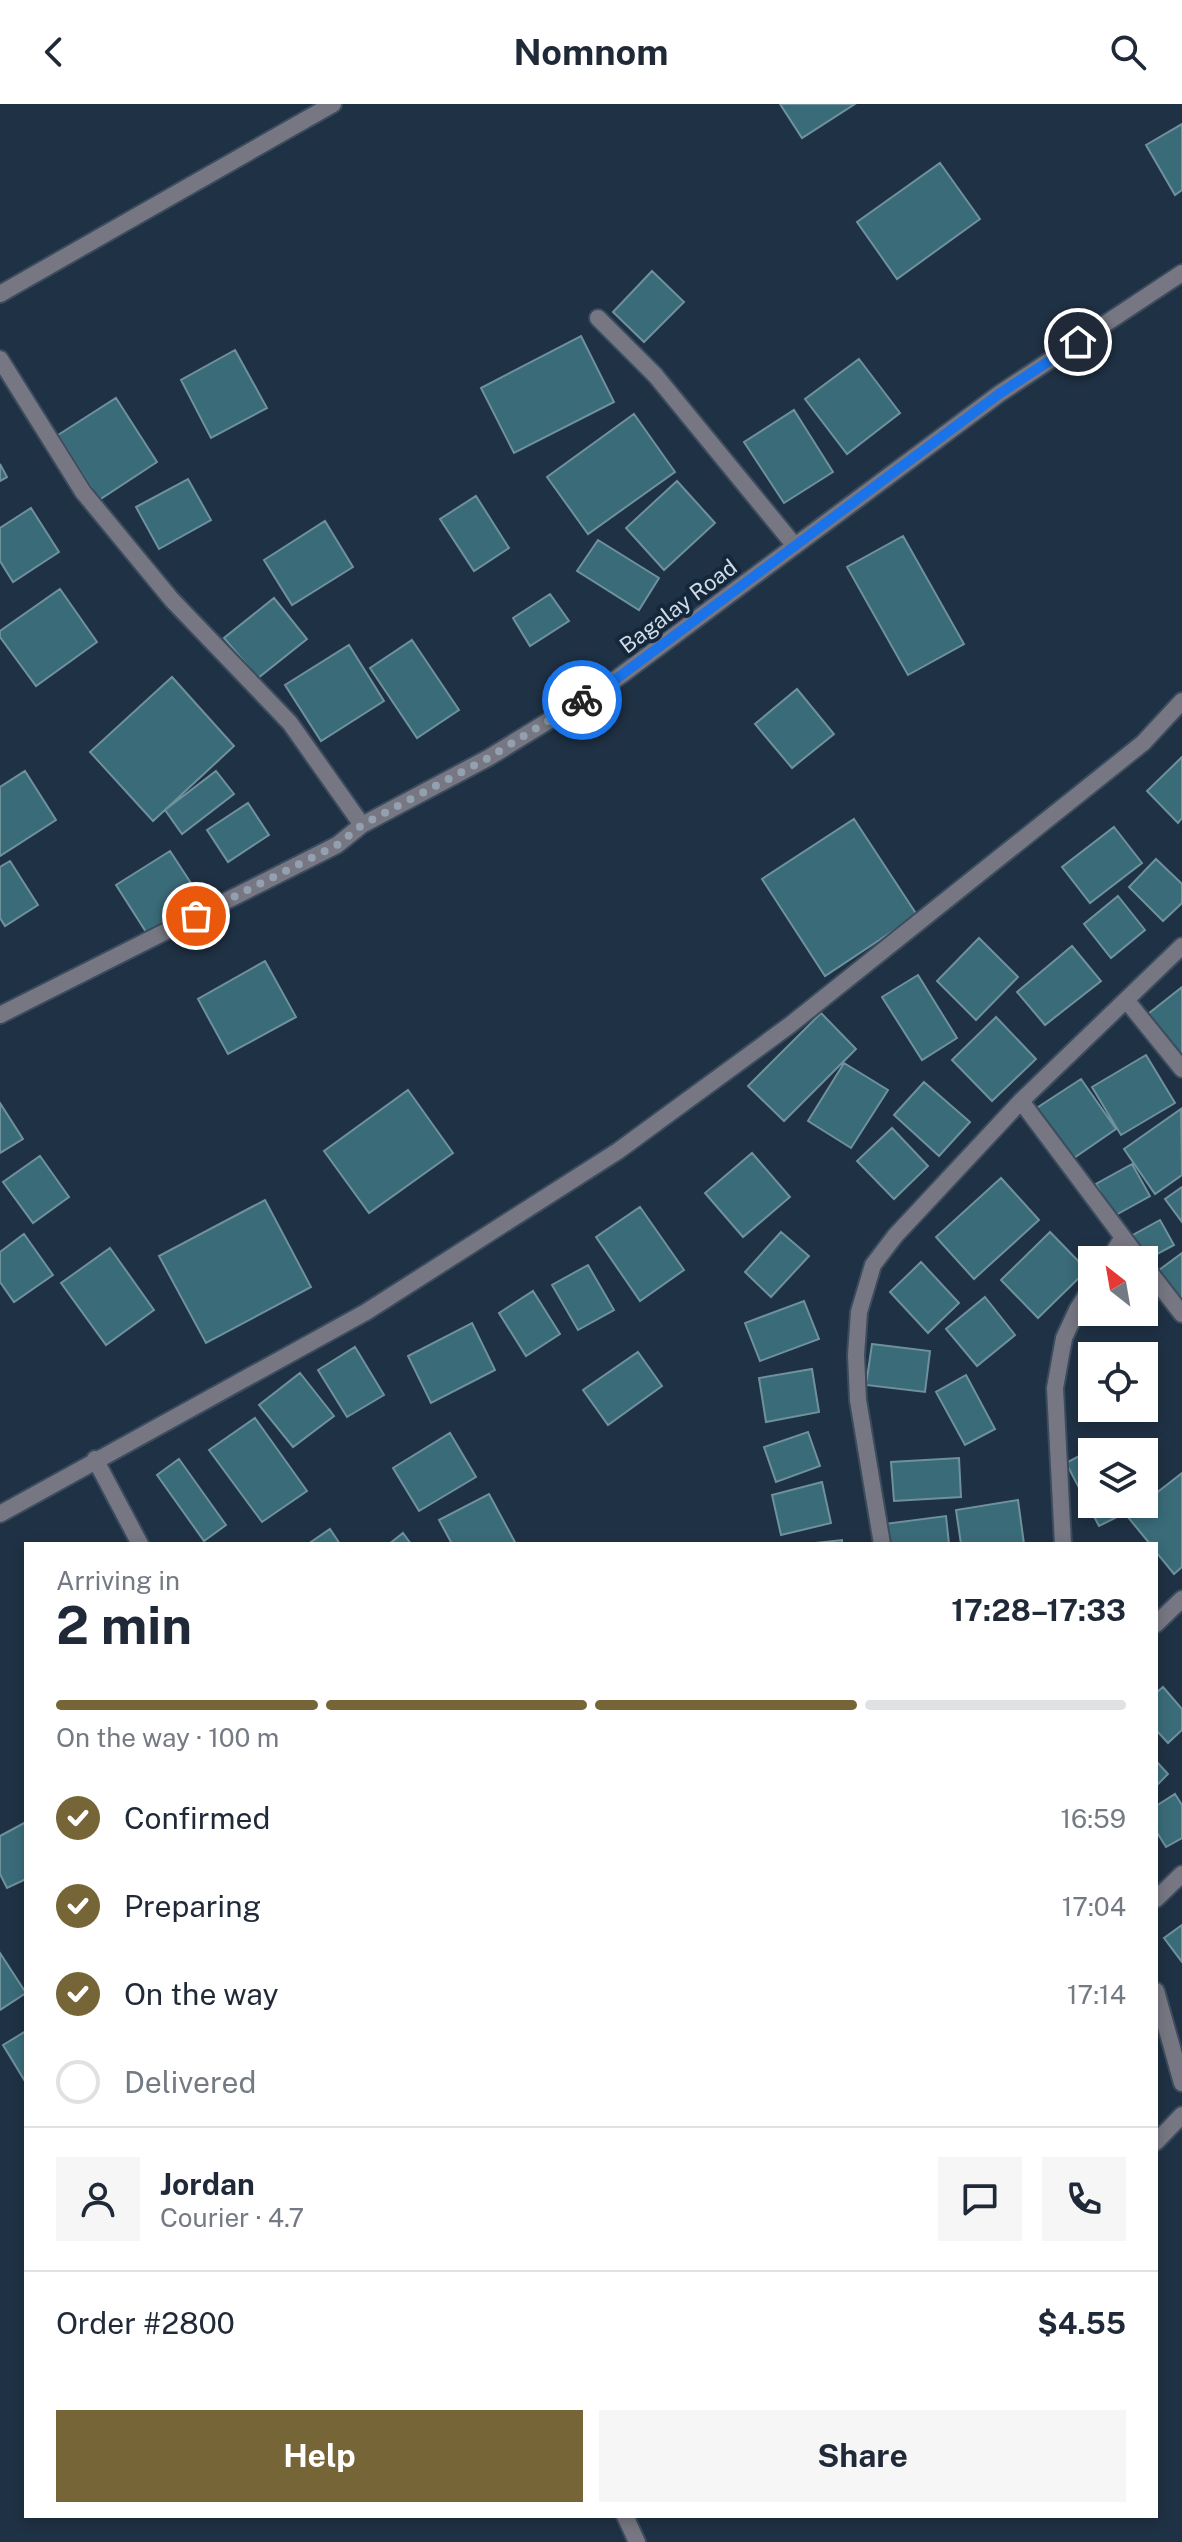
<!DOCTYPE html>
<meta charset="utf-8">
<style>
:root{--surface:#fff;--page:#f6f6f7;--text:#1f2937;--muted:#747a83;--line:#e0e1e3;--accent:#766536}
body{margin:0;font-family:"Public Sans",sans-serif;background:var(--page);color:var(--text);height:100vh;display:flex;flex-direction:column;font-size:30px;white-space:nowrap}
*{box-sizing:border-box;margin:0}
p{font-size:26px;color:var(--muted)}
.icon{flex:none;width:44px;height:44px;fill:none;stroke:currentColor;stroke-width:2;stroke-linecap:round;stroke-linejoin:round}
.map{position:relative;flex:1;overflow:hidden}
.details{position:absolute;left:24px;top:1438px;width:1134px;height:976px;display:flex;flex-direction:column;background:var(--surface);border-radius:0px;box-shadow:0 4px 12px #0003}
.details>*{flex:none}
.needle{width:52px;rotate:329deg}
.buttons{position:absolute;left:1078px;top:1142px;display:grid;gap:16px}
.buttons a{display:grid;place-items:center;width:80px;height:80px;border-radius:0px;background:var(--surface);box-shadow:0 4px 12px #0003;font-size:40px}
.pin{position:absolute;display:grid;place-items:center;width:68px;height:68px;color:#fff;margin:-34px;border:4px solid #fff;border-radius:50%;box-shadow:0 2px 8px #0007}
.courier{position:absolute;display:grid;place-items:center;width:80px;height:80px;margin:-40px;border:6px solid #1a73e8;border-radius:50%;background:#fff;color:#222;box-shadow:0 2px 10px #0007}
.headline em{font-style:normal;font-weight:700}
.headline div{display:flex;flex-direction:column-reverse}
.headline{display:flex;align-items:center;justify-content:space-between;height:136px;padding:0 32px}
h1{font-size:52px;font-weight:700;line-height:60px}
.bar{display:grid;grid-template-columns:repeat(4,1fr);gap:12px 8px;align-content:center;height:96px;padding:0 32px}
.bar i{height:10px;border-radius:6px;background:var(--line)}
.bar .current{background:var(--accent)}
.bar p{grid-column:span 4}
.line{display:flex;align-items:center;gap:20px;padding:0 32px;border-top:2px solid var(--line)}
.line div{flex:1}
.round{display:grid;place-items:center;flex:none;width:84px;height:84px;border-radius:0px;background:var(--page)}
ol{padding:0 32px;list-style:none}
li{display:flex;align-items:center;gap:24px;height:88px}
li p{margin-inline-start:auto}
li .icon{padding:8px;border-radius:50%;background:var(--accent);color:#fff;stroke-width:4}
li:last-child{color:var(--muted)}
li i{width:44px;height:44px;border:4px solid var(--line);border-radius:50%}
.primary-button{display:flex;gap:16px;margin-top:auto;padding:16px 32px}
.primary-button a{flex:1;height:92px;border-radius:0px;background:var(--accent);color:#fff;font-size:32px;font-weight:700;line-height:92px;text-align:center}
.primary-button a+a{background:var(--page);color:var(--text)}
header{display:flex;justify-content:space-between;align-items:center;height:104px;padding:0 32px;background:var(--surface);font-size:36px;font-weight:700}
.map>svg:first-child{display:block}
.building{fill:#3a6b79;stroke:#6e919c;stroke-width:2}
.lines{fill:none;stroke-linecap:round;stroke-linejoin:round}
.street-casing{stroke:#3b4c5e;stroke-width:20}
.street{stroke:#777783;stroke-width:16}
.done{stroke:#92a0af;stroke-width:8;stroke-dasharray:0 14.4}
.route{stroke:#1a73e8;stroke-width:10}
.labels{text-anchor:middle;stroke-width:8;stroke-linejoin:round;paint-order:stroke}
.street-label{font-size:22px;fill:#d0dbe8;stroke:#15273a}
</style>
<header><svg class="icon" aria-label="back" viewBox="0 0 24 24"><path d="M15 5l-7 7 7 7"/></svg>Nomnom<svg class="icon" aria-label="search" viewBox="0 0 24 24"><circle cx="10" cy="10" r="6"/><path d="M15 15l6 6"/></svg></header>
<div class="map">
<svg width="1182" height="2438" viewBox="0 0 1182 2438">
<rect width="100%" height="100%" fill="#1f3144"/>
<path class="building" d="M780,0H855L802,34Z
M1182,20V86L1175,91L1146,41Z
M940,59L980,115L897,175L857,118Z
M652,167L684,198L644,238L613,208Z
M581,232L614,298L514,349L481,284Z
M235,246L267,304L211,334L181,276Z
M859,255L900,309L847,350L805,295Z
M116,294L157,358L99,396L58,331Z
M794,306L833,368L784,399L744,338Z
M634,310L675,368L588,430L547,373Z
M0,360L7,373L0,377Z
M188,375L211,416L159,445L136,403Z
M677,377L715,419L664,466L626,424Z
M476,392L509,444L474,467L440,415Z
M31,404L59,448L13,478L0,457V424Z
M325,417L353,463L292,501L264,456Z
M903,432L964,540L908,571L847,463Z
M598,436L659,474L639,506L577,467Z
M60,485L97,538L36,582L0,533V527Z
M550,490L569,517L530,542L513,514Z
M274,494L307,535L258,574L224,534Z
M412,536L459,606L417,634L370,564Z
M349,541L384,597L321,637L285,581Z
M172,573L234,642L153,717L90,648Z
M797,585L834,630L792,664L755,620Z
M1182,653V714L1178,719L1147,687Z
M25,667L56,716L0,752V683Z
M216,667L234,690L182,730L165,706Z
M248,699L269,731L228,758L207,726Z
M854,715L917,811L825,872L762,775Z
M1114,723L1142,759L1090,799L1062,763Z
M170,747L202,796L148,831L116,781Z
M1156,755L1182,780V799L1163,817L1129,783Z
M10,757L38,801L5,822L0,814V763Z
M1118,792L1145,826L1111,854L1084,820Z
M979,834L1018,873L976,916L937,877Z
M1072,842L1101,877L1045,921L1017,888Z
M265,857L296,913L228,950L198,895Z
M918,871L957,934L922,956L882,893Z
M1182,883V953L1148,910Z
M821,909L856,945L784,1017L748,982Z
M996,913L1036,955L992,997L952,956Z
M1146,951L1175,999L1121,1031L1092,983Z
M844,959L888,986L851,1044L808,1017Z
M1081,975L1116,1025L1068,1058L1032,1007Z
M924,978L970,1018L939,1052L894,1011Z
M408,986L453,1049L369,1109L324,1047Z
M0,999L23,1035L0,1049Z
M1181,1005L1182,1071L1155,1090L1124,1045Z
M892,1024L928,1062L894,1095L857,1057Z
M752,1049L790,1093L743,1133L705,1089Z
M40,1052L69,1093L33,1119L3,1078Z
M1132,1060L1150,1092L1114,1112L1096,1080Z
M1001,1074L1039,1116L974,1175L936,1133Z
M1182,1083V1118L1165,1095Z
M265,1096L311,1183L206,1239L159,1152Z
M640,1103L684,1166L640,1197L596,1133Z
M1160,1116L1174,1141L1146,1156L1133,1131Z
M781,1128L809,1152L771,1193L745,1168Z
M1050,1128L1087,1166L1038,1214L1001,1176Z
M24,1130L53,1171L14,1198L0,1178V1148Z
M110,1144L154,1206L106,1241L61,1179Z
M1182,1149V1208L1155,1169Z
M921,1158L959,1199L928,1229L890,1188Z
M588,1161L614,1206L578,1226L552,1181Z
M533,1187L560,1230L526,1252L499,1209Z
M985,1193L1015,1231L977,1262L946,1225Z
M804,1197L819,1235L760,1257L745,1219Z
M472,1219L495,1266L431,1299L408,1252Z
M872,1240L930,1247L925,1288L866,1281Z
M355,1243L384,1291L347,1313L318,1266Z
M638,1248L662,1282L608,1321L583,1286Z
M812,1265L819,1308L766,1318L759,1274Z
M300,1269L334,1312L293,1343L259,1301Z
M966,1271L995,1325L965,1341L936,1288Z
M255,1314L307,1387L262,1418L209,1346Z
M808,1328L820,1362L776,1378L764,1343Z
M450,1329L476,1373L419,1407L393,1364Z
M1081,1351L1092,1371V1400H1107L1115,1414L1099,1422L1066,1359Z
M959,1354L961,1393L894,1397L891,1358Z
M179,1355L226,1421L204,1437L157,1371Z
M1182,1369V1463L1174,1470L1156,1448V1440H1150L1127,1412Z
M822,1378L831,1419L781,1431L772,1391Z
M489,1390L516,1440H452L439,1416Z
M1018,1396L1024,1440H961L956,1406Z
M946,1412L949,1440H887L884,1420Z
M330,1425L340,1440H308Z
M403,1429L411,1440H389Z
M842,1436V1440H806Z
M1163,1583L1182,1605V1626L1168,1639L1156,1626V1589Z
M1156,1657L1168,1670L1156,1682Z
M1175,1690L1182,1701V1734L1166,1743L1156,1727V1702Z
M26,1718V1775L7,1784L0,1770V1732Z
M1182,1821V1858L1164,1834Z
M0,1849L26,1889L0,1906Z
M26,1927V1979L3,1941Z"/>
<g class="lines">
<defs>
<path id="street" d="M0,190L333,0
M598,214L655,271L795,442
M0,255L83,388L172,496L290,619L362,721
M1127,897L1182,965
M0,911L337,741L362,721L488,654L612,578L999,290L1182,169
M1021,997L1140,1156
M1109,1156L1123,1133
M1144,1161L1182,1210
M95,1355L140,1440
M0,1410L366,1208L618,1047L790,921L1143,639L1182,597
M882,1440L858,1296L856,1251L859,1208L873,1161L895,1132L1021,997L1182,842
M1063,1440L1055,1284L1064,1234L1077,1206L1092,1182
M1156,1520L1182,1495
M1156,1795L1182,1770
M1156,1887L1182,1979
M1156,2038L1182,2011
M625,2412L637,2438"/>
</defs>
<use href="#street" class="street-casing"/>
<use href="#street" class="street"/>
</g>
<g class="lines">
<path class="done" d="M196,812L337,741L362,721L488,654L582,596"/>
<path class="route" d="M582,596L612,578L999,290L1078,238"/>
</g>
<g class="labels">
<g class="street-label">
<text transform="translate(678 502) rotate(-37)" y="8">Bagalay Road</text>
</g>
</g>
</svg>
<div class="buttons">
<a><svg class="needle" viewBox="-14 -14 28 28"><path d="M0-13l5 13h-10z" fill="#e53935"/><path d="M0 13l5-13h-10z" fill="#747a83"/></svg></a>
<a><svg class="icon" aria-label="locate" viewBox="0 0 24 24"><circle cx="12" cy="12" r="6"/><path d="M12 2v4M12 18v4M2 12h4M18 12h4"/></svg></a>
<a><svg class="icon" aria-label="layers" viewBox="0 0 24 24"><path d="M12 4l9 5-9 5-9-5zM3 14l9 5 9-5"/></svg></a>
</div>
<div class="pin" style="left:196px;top:812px;background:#ea580c"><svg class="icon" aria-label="bag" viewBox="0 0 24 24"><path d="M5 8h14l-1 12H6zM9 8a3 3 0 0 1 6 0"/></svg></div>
<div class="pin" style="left:1078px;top:238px;background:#1f2937"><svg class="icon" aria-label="home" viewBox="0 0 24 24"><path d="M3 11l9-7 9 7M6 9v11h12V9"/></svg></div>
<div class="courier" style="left:582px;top:596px"><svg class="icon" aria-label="bike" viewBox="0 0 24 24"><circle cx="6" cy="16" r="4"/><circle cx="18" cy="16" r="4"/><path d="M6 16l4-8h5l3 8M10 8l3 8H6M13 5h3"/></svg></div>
<section class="details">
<div class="headline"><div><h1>2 min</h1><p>Arriving in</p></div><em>17:28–17:33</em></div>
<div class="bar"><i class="current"></i><i class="current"></i><i class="current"></i><i></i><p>On the way · 100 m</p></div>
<ol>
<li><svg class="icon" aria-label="check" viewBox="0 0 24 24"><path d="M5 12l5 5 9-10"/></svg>Confirmed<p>16:59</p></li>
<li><svg class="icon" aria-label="check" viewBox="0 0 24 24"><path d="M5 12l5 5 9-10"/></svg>Preparing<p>17:04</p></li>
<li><svg class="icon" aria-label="check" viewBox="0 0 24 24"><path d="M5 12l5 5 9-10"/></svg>On the way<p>17:14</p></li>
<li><i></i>Delivered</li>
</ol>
<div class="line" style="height:144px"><a class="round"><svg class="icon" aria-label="person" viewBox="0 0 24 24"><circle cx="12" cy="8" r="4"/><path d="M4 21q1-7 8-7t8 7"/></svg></a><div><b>Jordan</b><p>Courier · 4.7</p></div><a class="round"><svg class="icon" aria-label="chat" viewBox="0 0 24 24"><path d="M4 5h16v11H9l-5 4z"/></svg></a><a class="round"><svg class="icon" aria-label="phone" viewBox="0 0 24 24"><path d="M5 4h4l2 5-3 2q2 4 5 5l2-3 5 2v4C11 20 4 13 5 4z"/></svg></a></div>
<div class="line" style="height:104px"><div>Order #2800</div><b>$4.55</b></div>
<div class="primary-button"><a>Help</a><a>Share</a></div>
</section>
</div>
